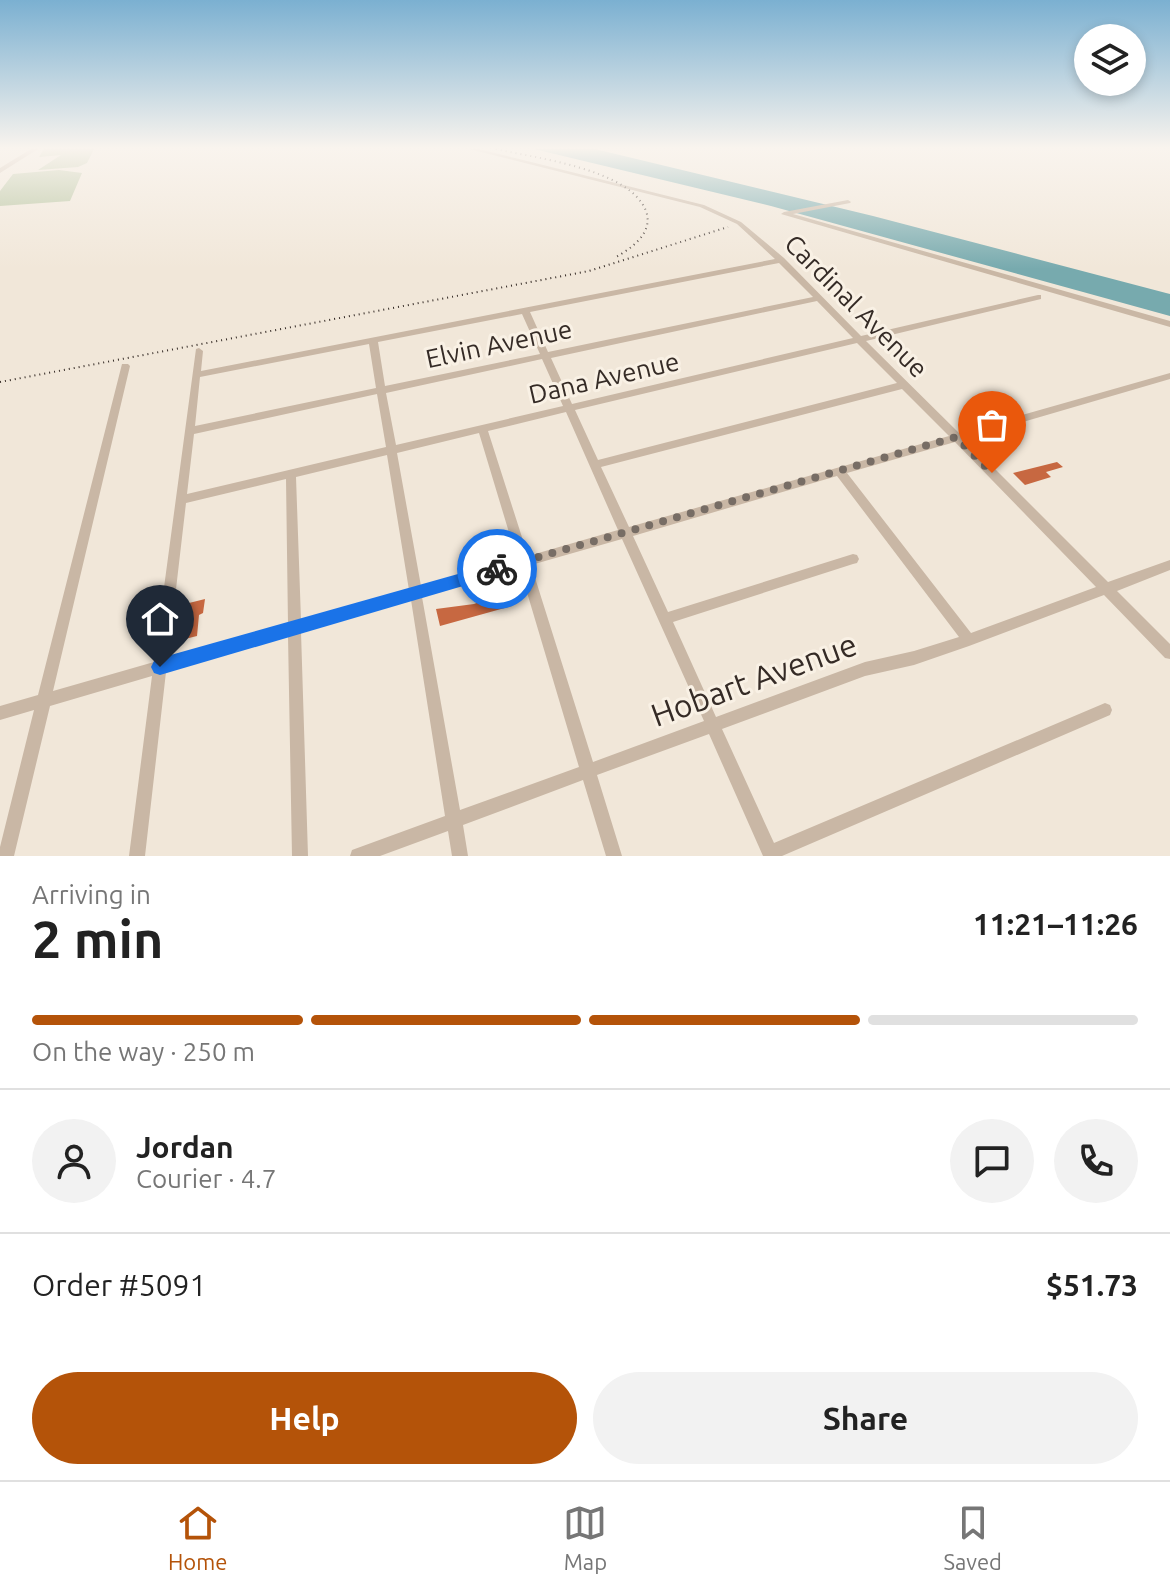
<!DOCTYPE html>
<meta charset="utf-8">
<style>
:root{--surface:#fff;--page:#f2f2f2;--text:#222;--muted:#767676;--line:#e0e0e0;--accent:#b45309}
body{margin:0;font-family:Ubuntu,sans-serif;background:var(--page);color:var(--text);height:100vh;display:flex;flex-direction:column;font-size:30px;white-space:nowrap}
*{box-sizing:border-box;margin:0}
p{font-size:26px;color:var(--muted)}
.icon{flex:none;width:44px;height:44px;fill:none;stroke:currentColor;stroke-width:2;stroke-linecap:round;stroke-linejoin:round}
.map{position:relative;height:856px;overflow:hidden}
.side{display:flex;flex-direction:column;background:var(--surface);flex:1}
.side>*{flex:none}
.controls{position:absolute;left:1074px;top:24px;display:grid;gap:16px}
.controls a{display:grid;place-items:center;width:72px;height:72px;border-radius:50%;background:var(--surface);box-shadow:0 4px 12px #0003;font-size:40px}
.pin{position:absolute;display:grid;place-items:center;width:68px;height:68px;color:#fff;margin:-82px -34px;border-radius:50% 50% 50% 0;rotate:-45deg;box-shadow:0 0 8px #0007}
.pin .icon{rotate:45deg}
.courier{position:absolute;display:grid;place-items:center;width:80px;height:80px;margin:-40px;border:6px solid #1a73e8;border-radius:50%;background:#fff;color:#222;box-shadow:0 2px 10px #0007}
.summary em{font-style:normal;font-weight:600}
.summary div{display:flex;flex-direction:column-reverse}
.summary{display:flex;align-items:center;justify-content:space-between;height:136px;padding:0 32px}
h1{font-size:52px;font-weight:600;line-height:60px}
.bar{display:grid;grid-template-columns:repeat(4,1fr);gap:12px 8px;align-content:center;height:96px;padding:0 32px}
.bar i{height:10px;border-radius:6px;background:var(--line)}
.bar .on{background:var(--accent)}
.bar p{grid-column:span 4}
.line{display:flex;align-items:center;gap:20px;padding:0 32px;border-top:2px solid var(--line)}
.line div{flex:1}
.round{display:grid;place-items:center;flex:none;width:84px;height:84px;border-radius:42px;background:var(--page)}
.primary-button{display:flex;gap:16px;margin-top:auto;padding:16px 32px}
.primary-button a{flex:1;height:92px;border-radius:48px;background:var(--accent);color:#fff;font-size:32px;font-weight:600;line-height:92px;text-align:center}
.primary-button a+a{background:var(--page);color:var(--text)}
.tab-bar{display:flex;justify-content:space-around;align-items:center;height:112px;border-top:2px solid var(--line);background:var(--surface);font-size:22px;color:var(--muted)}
.tab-bar a{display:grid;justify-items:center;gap:4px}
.tab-bar .on{color:var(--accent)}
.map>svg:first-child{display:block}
.green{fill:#b1c099}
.water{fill:#77aaae}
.building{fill:#c76841}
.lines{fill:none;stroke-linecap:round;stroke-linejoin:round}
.minor{fill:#c9b7a5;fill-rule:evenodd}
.rail{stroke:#352b26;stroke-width:2;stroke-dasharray:1 4;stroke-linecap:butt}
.route{fill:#1a73e8}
.done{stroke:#776d65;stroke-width:8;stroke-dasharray:0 14.4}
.labels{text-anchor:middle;stroke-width:6;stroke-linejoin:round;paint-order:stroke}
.street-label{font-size:26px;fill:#352b26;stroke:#f9f1e5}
.near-street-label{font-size:32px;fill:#352b26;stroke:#f9f1e5}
</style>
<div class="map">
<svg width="1170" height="856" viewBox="0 0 1170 856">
<rect width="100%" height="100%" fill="#f1e7d9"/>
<path class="green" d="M44,149H94L87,163L78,167L38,170L61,155L39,157Z
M59,170L82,173L70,201L0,206V191L13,174Z"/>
<path class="water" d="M534,149H595L873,216L1166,293L1170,294V316L771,206Z"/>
<path class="building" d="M1057,462L1063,467L1046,472L1051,477L1025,485L1013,473Z
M508,591L512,606L440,626L436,609L474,604Z
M205,599L203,613L199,615L197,636L181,640L185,604Z"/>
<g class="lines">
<path class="minor" d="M31,149H38L0,173V168Z
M469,149H479L704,205L741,222L784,258L861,336L1038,295H1041V299L866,341L959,433L1170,373V379L965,439L1108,582L1170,560V570L1117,591L1170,644V659L1165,658L1104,595L969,646L914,665L865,676L722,729L774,843L1105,703L1110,705L1112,710L1110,715L782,856H763L709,734L597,775L622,856H606L583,780L463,825L468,856H452L448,831L380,856H350L352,850L445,816L411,600L301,632L308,856H292L288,636L166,672L145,856H129L152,676L50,706L14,856H0V847L34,710L0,720V706L38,695L122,364H128L130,366L53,691L154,662L196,349L199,348L203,351L201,371L775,259L737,224L700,207ZM779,263L813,297L548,352L530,312ZM817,301L853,338L572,404L551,358ZM522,314L540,354L385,386L378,342ZM857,343L897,383L598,460L575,410ZM369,344L376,388L195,426L200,377ZM542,359L563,406L396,445L386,393ZM902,389L949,436L629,527L601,467ZM377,394L386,447L187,494L194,434ZM566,412L618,530L528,556L488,431ZM479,433L517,559L421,586L397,453ZM955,442L1096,587L971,633L847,473ZM387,455L409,590L301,620L296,477ZM837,476L959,637L914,651L865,662L716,717L673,622L853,564L857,563L859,559L857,555L853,554L668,612L633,536ZM286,479L288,624L168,658L186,503ZM622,539L704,721L593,762L531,565ZM520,569L579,767L460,810L422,597Z
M848,200L851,202L850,203L793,214L1170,321V327L781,214L784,212Z"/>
<path class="rail" d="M496,149C535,158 630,169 646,211C654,233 631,249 614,258
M0,382L589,271L728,227"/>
</g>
<linearGradient id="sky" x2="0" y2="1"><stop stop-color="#7bb0d1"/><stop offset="0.55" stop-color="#f9f4ee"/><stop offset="1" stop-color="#f9f4ee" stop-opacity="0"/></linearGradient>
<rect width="1170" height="269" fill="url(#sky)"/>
<path class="route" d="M497,563L505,569L497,576L160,675L154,673L151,667L154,661L160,658Z"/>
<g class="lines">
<path class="done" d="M497,569L956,437L992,473"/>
</g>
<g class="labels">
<g class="street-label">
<text transform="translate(856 306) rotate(45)" y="9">Cardinal Avenue</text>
<text transform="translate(499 344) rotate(-12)" y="9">Elvin Avenue</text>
<text transform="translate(604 378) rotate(-13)" y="9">Dana Avenue</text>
</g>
<g class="near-street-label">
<text transform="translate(754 680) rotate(-20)" y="11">Hobart Avenue</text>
</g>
</g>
</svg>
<div class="controls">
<a><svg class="icon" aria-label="layers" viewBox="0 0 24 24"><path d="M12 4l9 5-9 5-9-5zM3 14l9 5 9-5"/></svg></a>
</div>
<div class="pin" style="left:992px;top:473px;background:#ea580c"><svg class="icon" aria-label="bag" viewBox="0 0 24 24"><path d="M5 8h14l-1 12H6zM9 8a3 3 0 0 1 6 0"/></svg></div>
<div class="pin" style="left:160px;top:667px;background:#1f2937"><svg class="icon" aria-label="home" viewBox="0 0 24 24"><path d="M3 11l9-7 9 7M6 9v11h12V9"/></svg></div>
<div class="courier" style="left:497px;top:569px"><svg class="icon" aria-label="bike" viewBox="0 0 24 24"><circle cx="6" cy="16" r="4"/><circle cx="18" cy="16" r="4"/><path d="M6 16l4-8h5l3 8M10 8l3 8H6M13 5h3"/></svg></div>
</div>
<section class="side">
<div class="summary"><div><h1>2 min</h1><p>Arriving in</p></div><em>11:21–11:26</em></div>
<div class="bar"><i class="on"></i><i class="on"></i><i class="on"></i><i></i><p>On the way · 250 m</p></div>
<div class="line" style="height:144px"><a class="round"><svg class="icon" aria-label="person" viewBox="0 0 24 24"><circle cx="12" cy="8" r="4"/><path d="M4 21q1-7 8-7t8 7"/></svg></a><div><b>Jordan</b><p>Courier · 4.7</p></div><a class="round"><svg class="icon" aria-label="chat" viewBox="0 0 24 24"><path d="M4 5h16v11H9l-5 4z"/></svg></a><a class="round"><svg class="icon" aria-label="phone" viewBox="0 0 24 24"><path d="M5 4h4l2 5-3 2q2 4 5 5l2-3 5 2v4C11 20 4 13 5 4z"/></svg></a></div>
<div class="line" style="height:104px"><div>Order #5091</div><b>$51.73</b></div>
<div class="primary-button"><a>Help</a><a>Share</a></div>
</section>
<nav class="tab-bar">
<a class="on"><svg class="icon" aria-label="home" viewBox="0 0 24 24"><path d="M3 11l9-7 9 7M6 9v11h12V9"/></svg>Home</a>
<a><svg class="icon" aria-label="map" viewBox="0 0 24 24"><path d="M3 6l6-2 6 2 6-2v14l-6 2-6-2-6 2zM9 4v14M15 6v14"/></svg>Map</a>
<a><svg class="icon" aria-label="saved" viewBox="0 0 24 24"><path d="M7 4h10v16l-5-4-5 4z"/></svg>Saved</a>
</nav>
